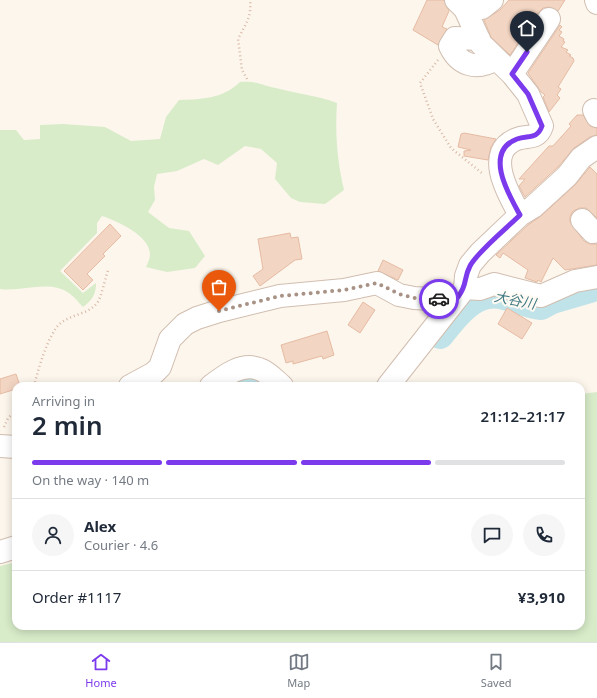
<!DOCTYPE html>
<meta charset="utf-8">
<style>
:root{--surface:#fff;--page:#f6f6f7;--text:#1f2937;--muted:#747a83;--line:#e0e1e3;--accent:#7c3aed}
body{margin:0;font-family:"Noto Sans","Noto Sans JP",sans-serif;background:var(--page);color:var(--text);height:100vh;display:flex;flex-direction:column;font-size:15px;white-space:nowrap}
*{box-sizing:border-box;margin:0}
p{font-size:13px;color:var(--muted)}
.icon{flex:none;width:22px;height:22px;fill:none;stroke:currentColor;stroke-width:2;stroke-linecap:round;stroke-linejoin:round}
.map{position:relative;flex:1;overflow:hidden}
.side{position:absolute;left:12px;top:382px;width:573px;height:248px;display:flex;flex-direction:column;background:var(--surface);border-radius:12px;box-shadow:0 2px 10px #0003}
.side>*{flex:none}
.pin{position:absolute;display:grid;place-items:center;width:34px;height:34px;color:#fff;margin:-41px -17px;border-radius:50% 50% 50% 0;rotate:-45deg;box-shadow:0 0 4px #0007}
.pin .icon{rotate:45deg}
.courier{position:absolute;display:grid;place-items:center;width:40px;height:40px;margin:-20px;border:3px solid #7c3aed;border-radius:50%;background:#fff;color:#222;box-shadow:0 1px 5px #0007}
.overview em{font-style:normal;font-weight:600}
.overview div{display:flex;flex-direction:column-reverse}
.overview{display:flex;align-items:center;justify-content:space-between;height:68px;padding:0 20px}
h1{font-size:26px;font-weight:600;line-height:30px}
.bar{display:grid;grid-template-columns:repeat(4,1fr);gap:6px 4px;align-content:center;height:48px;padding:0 20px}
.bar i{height:5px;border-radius:3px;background:var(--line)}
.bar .current{background:var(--accent)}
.bar p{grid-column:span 4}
.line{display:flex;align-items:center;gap:10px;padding:0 20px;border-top:1px solid var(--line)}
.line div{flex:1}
.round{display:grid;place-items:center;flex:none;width:42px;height:42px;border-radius:21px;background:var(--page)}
.tabs{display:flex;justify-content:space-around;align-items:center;height:56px;border-top:1px solid var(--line);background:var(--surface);font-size:11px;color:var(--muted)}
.tabs a{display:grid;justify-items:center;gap:2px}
.tabs .current{color:var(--accent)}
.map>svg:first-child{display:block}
.green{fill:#d8ecc9}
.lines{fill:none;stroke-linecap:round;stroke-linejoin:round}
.river{stroke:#bfe3e8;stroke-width:28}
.building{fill:#f3d5c3;stroke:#e6bba3}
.minor-casing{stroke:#d1beb0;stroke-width:24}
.path{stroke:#d9b8a5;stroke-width:2.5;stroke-dasharray:1 3;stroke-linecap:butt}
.minor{stroke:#fff;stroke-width:22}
.done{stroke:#a89285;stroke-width:4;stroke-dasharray:0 7.2}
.route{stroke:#7c3aed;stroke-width:5}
.labels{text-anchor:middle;stroke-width:4;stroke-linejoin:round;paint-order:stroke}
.water-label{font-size:14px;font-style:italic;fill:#437c86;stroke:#fffaf3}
</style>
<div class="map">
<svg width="597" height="642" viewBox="0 0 597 642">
<rect width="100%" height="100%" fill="#fdf6ec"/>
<path class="green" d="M240,82C259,81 262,86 280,89C299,94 318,96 337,103C335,133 337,160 344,190L325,204L300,202L291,198L275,179L277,163L261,149L245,146L218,165L204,159L177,171L157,174L154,187L155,200L148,212L169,228L189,231L205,256L195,268L167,272L146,267C148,263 150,258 150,254C149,235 117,221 102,216L97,223V233L60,271L83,293L96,283C96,295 92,300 83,307C78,302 73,295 67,292C49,280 21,292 0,289V130H16L24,140L40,139V125L63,124L105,127L131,141L160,139L166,117L179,100C203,99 222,99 240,82Z
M597,392V642H0V566L16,562V626H581V394Z"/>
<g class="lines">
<path class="river" d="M440,335C454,317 473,291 499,295C513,297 527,305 541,306L552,300L597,287
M227,386L249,379L270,386"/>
</g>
<path class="building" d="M427,0H444L449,11L442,27L447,29L438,45L413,30Z
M509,0H565L558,11L549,7L543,8L539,12L510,55L491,37L484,20L500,10Z
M560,25L562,27L559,30L562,32L559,36L564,39L563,41L565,42L561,47L568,50L566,52L571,55L569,56L573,58L574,61L558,87L561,89L557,95L560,98L549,112L543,97L545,95L541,92L528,73Z
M577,115H583L590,126L597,128V135L590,137L574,148L558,167L525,197L519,186L525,179H519L549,146H553L571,126L569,124Z
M464,133L496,139L491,147L488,160L464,156V151L471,150L458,147L461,134Z
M590,167L597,174V218L586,208H580L573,211L570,216V222L584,241L590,244H597V265L565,270L553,258L541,282L538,280L537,282L525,278L528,270L503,253L500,258L496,255L528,225L541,216L575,185Z
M110,224L121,236L103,254L105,256L87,274L93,280L83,290L64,271Z
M290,233L291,238L298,237L302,259L295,260L260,286L253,276L263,269L258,239Z
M383,260L403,270L398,280L378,271Z
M363,302L375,310L360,333L348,325Z
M507,308L532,323L522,339L498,324Z
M327,331L334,355L323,359L322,356L293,364V361L286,363L281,345Z
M16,374L20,386H16V389L0,394V379Z"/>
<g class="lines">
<defs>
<path id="minor" d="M456,0L465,9L481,44L512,74L528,94L542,126C537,140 528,135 517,139C483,152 509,195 520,215
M596,0L597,3
M465,9L482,8L492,0
M479,39L455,38L450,46C459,65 477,71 495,59
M512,74L549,19
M594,110L597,116
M582,220L593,232L597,231
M465,288L480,289L494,284L541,296L575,281L597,277
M130,386L154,373L160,367L170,339L185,324L197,318L219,311L280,296L344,290L377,283L399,295L414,298L432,299L458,297
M211,386C224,376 242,362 259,369C268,372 275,380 282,386
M388,386L465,288L466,276L470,265L480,253L520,215L533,207L567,176L581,158L597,147
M0,446L16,447
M0,552L16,547"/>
</defs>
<use href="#minor" class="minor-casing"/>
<path class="path" d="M438,60L420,83L433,119L451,148L483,174
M247,79L242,70L238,39C245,25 252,17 250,0
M34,386C39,367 45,345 56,328C66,314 87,316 97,303C102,297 105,277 109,268
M4,427L8,418L16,411"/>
<use href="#minor" class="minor"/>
</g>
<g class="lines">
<path class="done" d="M219,311L280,296L344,290L377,283L399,294L414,298L439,299"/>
<path class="route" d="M439,299L458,297C468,284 463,279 470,266C478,251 507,228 520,215C509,195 483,152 517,139C528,135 537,140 542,126L528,94L512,74L527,52"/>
</g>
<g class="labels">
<g class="water-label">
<text transform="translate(515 300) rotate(11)" y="5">大谷川</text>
</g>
</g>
</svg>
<div class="pin" style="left:219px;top:311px;background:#ea580c"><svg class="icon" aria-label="bag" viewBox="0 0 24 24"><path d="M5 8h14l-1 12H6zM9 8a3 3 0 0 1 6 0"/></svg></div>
<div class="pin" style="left:527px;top:52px;background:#1f2937"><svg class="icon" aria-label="home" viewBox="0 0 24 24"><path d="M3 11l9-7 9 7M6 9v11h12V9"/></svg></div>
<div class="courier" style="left:439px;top:299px"><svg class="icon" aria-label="car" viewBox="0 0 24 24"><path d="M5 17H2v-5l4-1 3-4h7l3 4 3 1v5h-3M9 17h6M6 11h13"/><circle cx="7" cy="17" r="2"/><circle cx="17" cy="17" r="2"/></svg></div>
<section class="side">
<div class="overview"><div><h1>2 min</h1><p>Arriving in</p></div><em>21:12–21:17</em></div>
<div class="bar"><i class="current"></i><i class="current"></i><i class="current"></i><i></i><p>On the way · 140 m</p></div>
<div class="line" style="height:72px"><a class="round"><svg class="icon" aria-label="person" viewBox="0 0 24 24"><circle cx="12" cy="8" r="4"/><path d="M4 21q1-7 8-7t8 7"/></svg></a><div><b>Alex</b><p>Courier · 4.6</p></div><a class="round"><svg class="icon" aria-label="chat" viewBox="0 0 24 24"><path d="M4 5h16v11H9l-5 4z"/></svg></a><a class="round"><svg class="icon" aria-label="phone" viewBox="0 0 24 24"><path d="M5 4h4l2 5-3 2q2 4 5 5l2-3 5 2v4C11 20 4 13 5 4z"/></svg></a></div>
<div class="line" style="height:52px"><div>Order #1117</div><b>¥3,910</b></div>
</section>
</div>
<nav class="tabs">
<a class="current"><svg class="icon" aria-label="home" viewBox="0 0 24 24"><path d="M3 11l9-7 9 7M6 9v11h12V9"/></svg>Home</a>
<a><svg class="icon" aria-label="map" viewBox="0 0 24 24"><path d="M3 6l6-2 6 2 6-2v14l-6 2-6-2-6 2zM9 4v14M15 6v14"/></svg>Map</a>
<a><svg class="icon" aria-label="saved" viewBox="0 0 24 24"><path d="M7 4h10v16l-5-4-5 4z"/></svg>Saved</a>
</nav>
